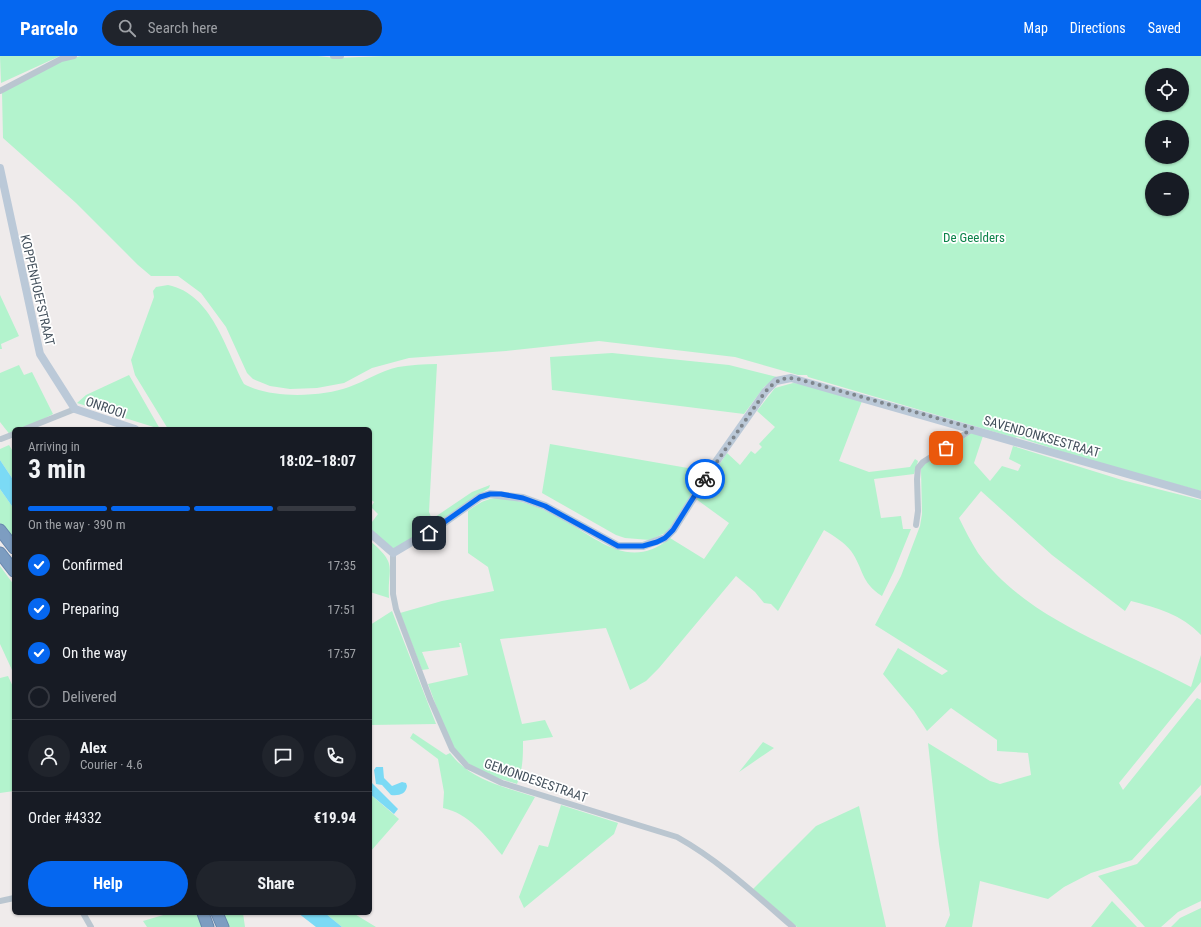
<!DOCTYPE html>
<meta charset="utf-8">
<style>
:root{--surface:#171b24;--page:#20242c;--text:#f1f3f6;--muted:#9ea1a6;--line:#363941;--accent:#0567f0}
body{margin:0;font-family:"Roboto Condensed",sans-serif;background:var(--page);color:var(--text);height:100vh;display:flex;flex-direction:column;font-size:15px;white-space:nowrap}
*{box-sizing:border-box;margin:0}
p{font-size:13px;color:var(--muted)}
.icon{flex:none;width:22px;height:22px;fill:none;stroke:currentColor;stroke-width:2;stroke-linecap:round;stroke-linejoin:round}
.map{position:relative;flex:1;overflow:hidden}
.drawer{position:absolute;left:12px;top:371px;width:360px;height:488px;display:flex;flex-direction:column;background:var(--surface);border-radius:6px;box-shadow:0 1px 3px #0004}
.drawer>*{flex:none}
.fabs{position:absolute;left:1145px;top:12px;display:grid;gap:8px}
.fabs a{display:grid;place-items:center;width:44px;height:44px;border-radius:50%;background:var(--surface);box-shadow:0 1px 3px #0004;font-size:20px}
.pin{position:absolute;display:grid;place-items:center;width:34px;height:34px;color:#fff;margin:-17px;border-radius:8px;box-shadow:0 2px 6px #0006}
.courier{position:absolute;display:grid;place-items:center;width:40px;height:40px;margin:-20px;border:3px solid #0567f0;border-radius:50%;background:#fff;color:#222;box-shadow:0 1px 5px #0007}
.headline em{font-style:normal;font-weight:700}
.headline div{display:flex;flex-direction:column-reverse}
.headline{display:flex;align-items:center;justify-content:space-between;height:68px;padding:0 16px}
h1{font-size:26px;font-weight:700;line-height:30px}
.bar{display:grid;grid-template-columns:repeat(4,1fr);gap:6px 4px;align-content:center;height:48px;padding:0 16px}
.bar i{height:5px;border-radius:3px;background:var(--line)}
.bar .active{background:var(--accent)}
.bar p{grid-column:span 4}
.line{display:flex;align-items:center;gap:10px;padding:0 16px;border-top:1px solid var(--line)}
.line div{flex:1}
.round{display:grid;place-items:center;flex:none;width:42px;height:42px;border-radius:21px;background:var(--page)}
ol{padding:0 16px;list-style:none}
li{display:flex;align-items:center;gap:12px;height:44px}
li p{margin-inline-start:auto}
li .icon{padding:4px;border-radius:50%;background:var(--accent);color:#fff;stroke-width:4}
li:last-child{color:var(--muted)}
li i{width:22px;height:22px;border:2px solid var(--line);border-radius:50%}
.primary-button{display:flex;gap:8px;margin-top:auto;padding:8px 16px}
.primary-button a{flex:1;height:46px;border-radius:24px;background:var(--accent);color:#fff;font-size:16px;font-weight:700;line-height:46px;text-align:center}
.primary-button a+a{background:var(--page);color:var(--text)}
header{display:flex;align-items:center;gap:24px;box-sizing:border-box;height:56px;padding:0 20px;background:var(--accent);color:#fff}
header strong{font-size:19px}
nav{display:flex;gap:22px;margin-inline-start:auto;font-size:14px}
.search{width:280px;height:36px;background:var(--page);display:flex;align-items:center;gap:10px;box-sizing:border-box;padding:0 14px;border-radius:22px;color:var(--muted);font-size:15px}
.map>svg:first-child{display:block}
.green{fill:#b3f3cd;fill-rule:evenodd}
.water{fill:#7bdaf5}
.lines{fill:none;stroke-linecap:round;stroke-linejoin:round}
.highway-casing{stroke:#6888ad;stroke-width:13}
.street{stroke:#bac6d0;stroke-width:6}
.secondary{stroke:#bbc9d8;stroke-width:8}
.highway{stroke:#7d9dc1;stroke-width:11}
.done{stroke:#7f868d;stroke-width:4;stroke-dasharray:0 7.2}
.route{stroke:#0567f0;stroke-width:5}
.labels{text-anchor:middle;stroke-width:3.5;stroke-linejoin:round;paint-order:stroke}
.park-label{font-size:13px;fill:#0c834a;stroke:#fff}
.street-label{font-size:13px;fill:#424f5b;stroke:#fff}
</style>
<header>
<strong>Parcelo</strong>
<div class="search"><svg class="icon" aria-label="search" viewBox="0 0 24 24"><circle cx="10" cy="10" r="6"/><path d="M15 15l6 6"/></svg>Search here</div>
<nav><a>Map</a><a>Directions</a><a>Saved</a></nav>
</header>
<div class="map">
<svg width="1201" height="871" viewBox="0 0 1201 871">
<rect width="100%" height="100%" fill="#efebeb"/>
<path class="green" d="M0,0H60L1,27Z
M81,0H318L336,2L384,0H1201V435L1103,409L1017,381L1015,382L808,321L807,319H798L735,301L599,285L506,295L409,302L372,312L344,327L317,332L290,333L270,330L253,323L247,317L226,271L201,237L178,220H151L138,209L76,147L3,82L2,36L61,5ZM1152,19H1182V49H1152ZM1152,71H1182V101H1152ZM1152,123H1182V153H1152Z
M168,229C212,238 225,292 244,328C270,343 322,341 349,331C366,325 380,315 398,311C411,309 424,308 437,308L429,456L432,463L472,436L490,429L489,432L395,494L370,474V465L372,466L378,458L371,451L374,446L370,443V373H168L135,319L131,304L154,241L153,235L156,231Z
M0,239L19,280L1,288L2,293H0Z
M612,297L729,309L777,321L764,331L744,358L552,334L550,301Z
M19,309L24,319L32,316L53,358L24,373H14V378L11,380L0,366V317Z
M129,319L160,373L77,347L86,339Z
M793,327L804,328L862,345L839,405L869,416L910,411L915,403L918,405L914,418L874,423L881,462L901,460L903,473H911L894,515L882,540C860,526 864,513 851,495C844,486 834,480 824,474L778,555L771,548L764,547L755,536L736,520L659,612L646,625L630,634L606,572L500,583L522,668L545,664L553,681L523,685C523,701 523,713 517,728C497,722 476,716 461,701C447,686 436,648 428,628L468,619L461,587H459L460,591L422,596L429,613L422,614L400,557L442,545L494,535L488,511L468,497V455C474,451 480,446 487,444C496,440 508,443 517,445C535,449 549,456 565,465C599,484 631,515 670,482L704,503L729,467L696,443L727,397L740,409L751,395L755,398L762,391L759,388L775,371L757,355L775,332Z
M971,377L983,380L974,407L990,425L1002,410L1018,415L1021,409L1009,403L1013,390L1122,424L1201,444V579C1181,558 1157,552 1131,545L1125,555L1052,499L981,435L959,462C965,474 971,486 978,497C1028,565 1119,592 1191,631L1201,599V626L1119,727L1123,734L1197,642L1201,644V729L1132,804L1091,817L1064,831L1048,843L980,825L972,871H945L950,859L939,788L928,687L990,725L1000,728L1031,719L1028,697L997,695V684L951,652L927,675L914,655L883,618L898,592L942,619L948,615L875,569L901,520L920,470L922,458L921,413L924,407L953,391Z
M550,388L705,415L703,422L667,476L650,484L625,482L616,479L542,437Z
M9,389L14,397V425L0,404V393Z
M0,433L14,453V485L0,467Z
M370,485C399,509 387,511 389,542L370,536Z
M0,510L14,529V613L12,614L0,588Z
M392,555L436,668L370,669V569Z
M8,620L14,633V735L0,737V622Z
M413,677L446,699L450,697C470,724 504,731 535,741L502,799C486,780 468,757 443,752L444,736L438,703L410,682Z
M763,686L774,692L739,716Z
M370,738L399,763L370,796Z
M1201,739V845L1178,856L1161,871H1145L1098,820L1137,808Z
M561,749L618,767L614,778L524,852L519,841L539,789L548,791Z
M859,750L886,871H797L753,833L816,770Z
M1112,845L1137,871H1091Z
M1201,852V871H1171L1180,862Z
M170,857H198L203,871H147L143,865Z
M222,857H243L245,871H228Z
M325,857H353L376,871H342Z"/>
<path class="water" d="M0,404L14,425V453L0,433Z
M376,711H383L384,722L392,730L402,726L406,727L407,730C406,738 399,740 391,739L382,729L376,728L374,714Z
M370,725L398,753L394,758L370,738Z
M298,857H325L342,871H316Z"/>
<g class="lines">
<defs>
<path id="highway" d="M0,474L14,492
M0,497L14,515
M203,857L208,871
M217,857L223,871"/>
</defs>
<use href="#highway" class="highway-casing"/>
<path class="street" d="M333,0H341
M0,35L61,3L74,0
M25,373L75,353
M1,383L14,378
M916,469L918,455L917,423L918,412L923,406L945,392L972,373
M393,497V538L396,553L430,643L452,693L467,710L502,727L677,781C720,805 756,839 793,871
M0,845L14,842
M83,857L91,871"/>
<path class="secondary" d="M0,112L40,298L75,353L135,373
M370,477L393,497L442,468L480,441L490,438L523,442L545,450L618,490H643L665,482L673,474L718,403L765,336L776,325L791,322L1201,439"/>
<use href="#highway" class="highway"/>
</g>
<g class="lines">
<path class="done" d="M705,423L765,336C775,325 783,320 798,323L972,372L946,392"/>
<path class="route" d="M429,477L480,441L490,438H501L523,442L545,450L618,490H643L657,486L665,482L673,474L705,423"/>
</g>
<g class="labels">
<g class="park-label">
<text x="974" y="186">De Geelders</text>
</g>
<g class="street-label">
<text transform="translate(38 234) rotate(77)" y="5">KOPPENHOEFSTRAAT</text>
<text transform="translate(106 351) rotate(19)" y="5">ONROOI</text>
<text transform="translate(1042 380) rotate(16)" y="5">SAVENDONKSESTRAAT</text>
<text transform="translate(536 724) rotate(19)" y="5">GEMONDESESTRAAT</text>
</g>
</g>
</svg>
<div class="fabs">
<a><svg class="icon" aria-label="locate" viewBox="0 0 24 24"><circle cx="12" cy="12" r="6"/><path d="M12 2v4M12 18v4M2 12h4M18 12h4"/></svg></a>
<a>+</a>
<a>−</a>
</div>
<div class="pin" style="left:946px;top:392px;background:#ea580c"><svg class="icon" aria-label="bag" viewBox="0 0 24 24"><path d="M5 8h14l-1 12H6zM9 8a3 3 0 0 1 6 0"/></svg></div>
<div class="pin" style="left:429px;top:477px;background:#1f2937"><svg class="icon" aria-label="home" viewBox="0 0 24 24"><path d="M3 11l9-7 9 7M6 9v11h12V9"/></svg></div>
<div class="courier" style="left:705px;top:423px"><svg class="icon" aria-label="bike" viewBox="0 0 24 24"><circle cx="6" cy="16" r="4"/><circle cx="18" cy="16" r="4"/><path d="M6 16l4-8h5l3 8M10 8l3 8H6M13 5h3"/></svg></div>
<section class="drawer">
<div class="headline"><div><h1>3 min</h1><p>Arriving in</p></div><em>18:02–18:07</em></div>
<div class="bar"><i class="active"></i><i class="active"></i><i class="active"></i><i></i><p>On the way · 390 m</p></div>
<ol>
<li><svg class="icon" aria-label="check" viewBox="0 0 24 24"><path d="M5 12l5 5 9-10"/></svg>Confirmed<p>17:35</p></li>
<li><svg class="icon" aria-label="check" viewBox="0 0 24 24"><path d="M5 12l5 5 9-10"/></svg>Preparing<p>17:51</p></li>
<li><svg class="icon" aria-label="check" viewBox="0 0 24 24"><path d="M5 12l5 5 9-10"/></svg>On the way<p>17:57</p></li>
<li><i></i>Delivered</li>
</ol>
<div class="line" style="height:72px"><a class="round"><svg class="icon" aria-label="person" viewBox="0 0 24 24"><circle cx="12" cy="8" r="4"/><path d="M4 21q1-7 8-7t8 7"/></svg></a><div><b>Alex</b><p>Courier · 4.6</p></div><a class="round"><svg class="icon" aria-label="chat" viewBox="0 0 24 24"><path d="M4 5h16v11H9l-5 4z"/></svg></a><a class="round"><svg class="icon" aria-label="phone" viewBox="0 0 24 24"><path d="M5 4h4l2 5-3 2q2 4 5 5l2-3 5 2v4C11 20 4 13 5 4z"/></svg></a></div>
<div class="line" style="height:52px"><div>Order #4332</div><b>€19.94</b></div>
<div class="primary-button"><a>Help</a><a>Share</a></div>
</section>
</div>
